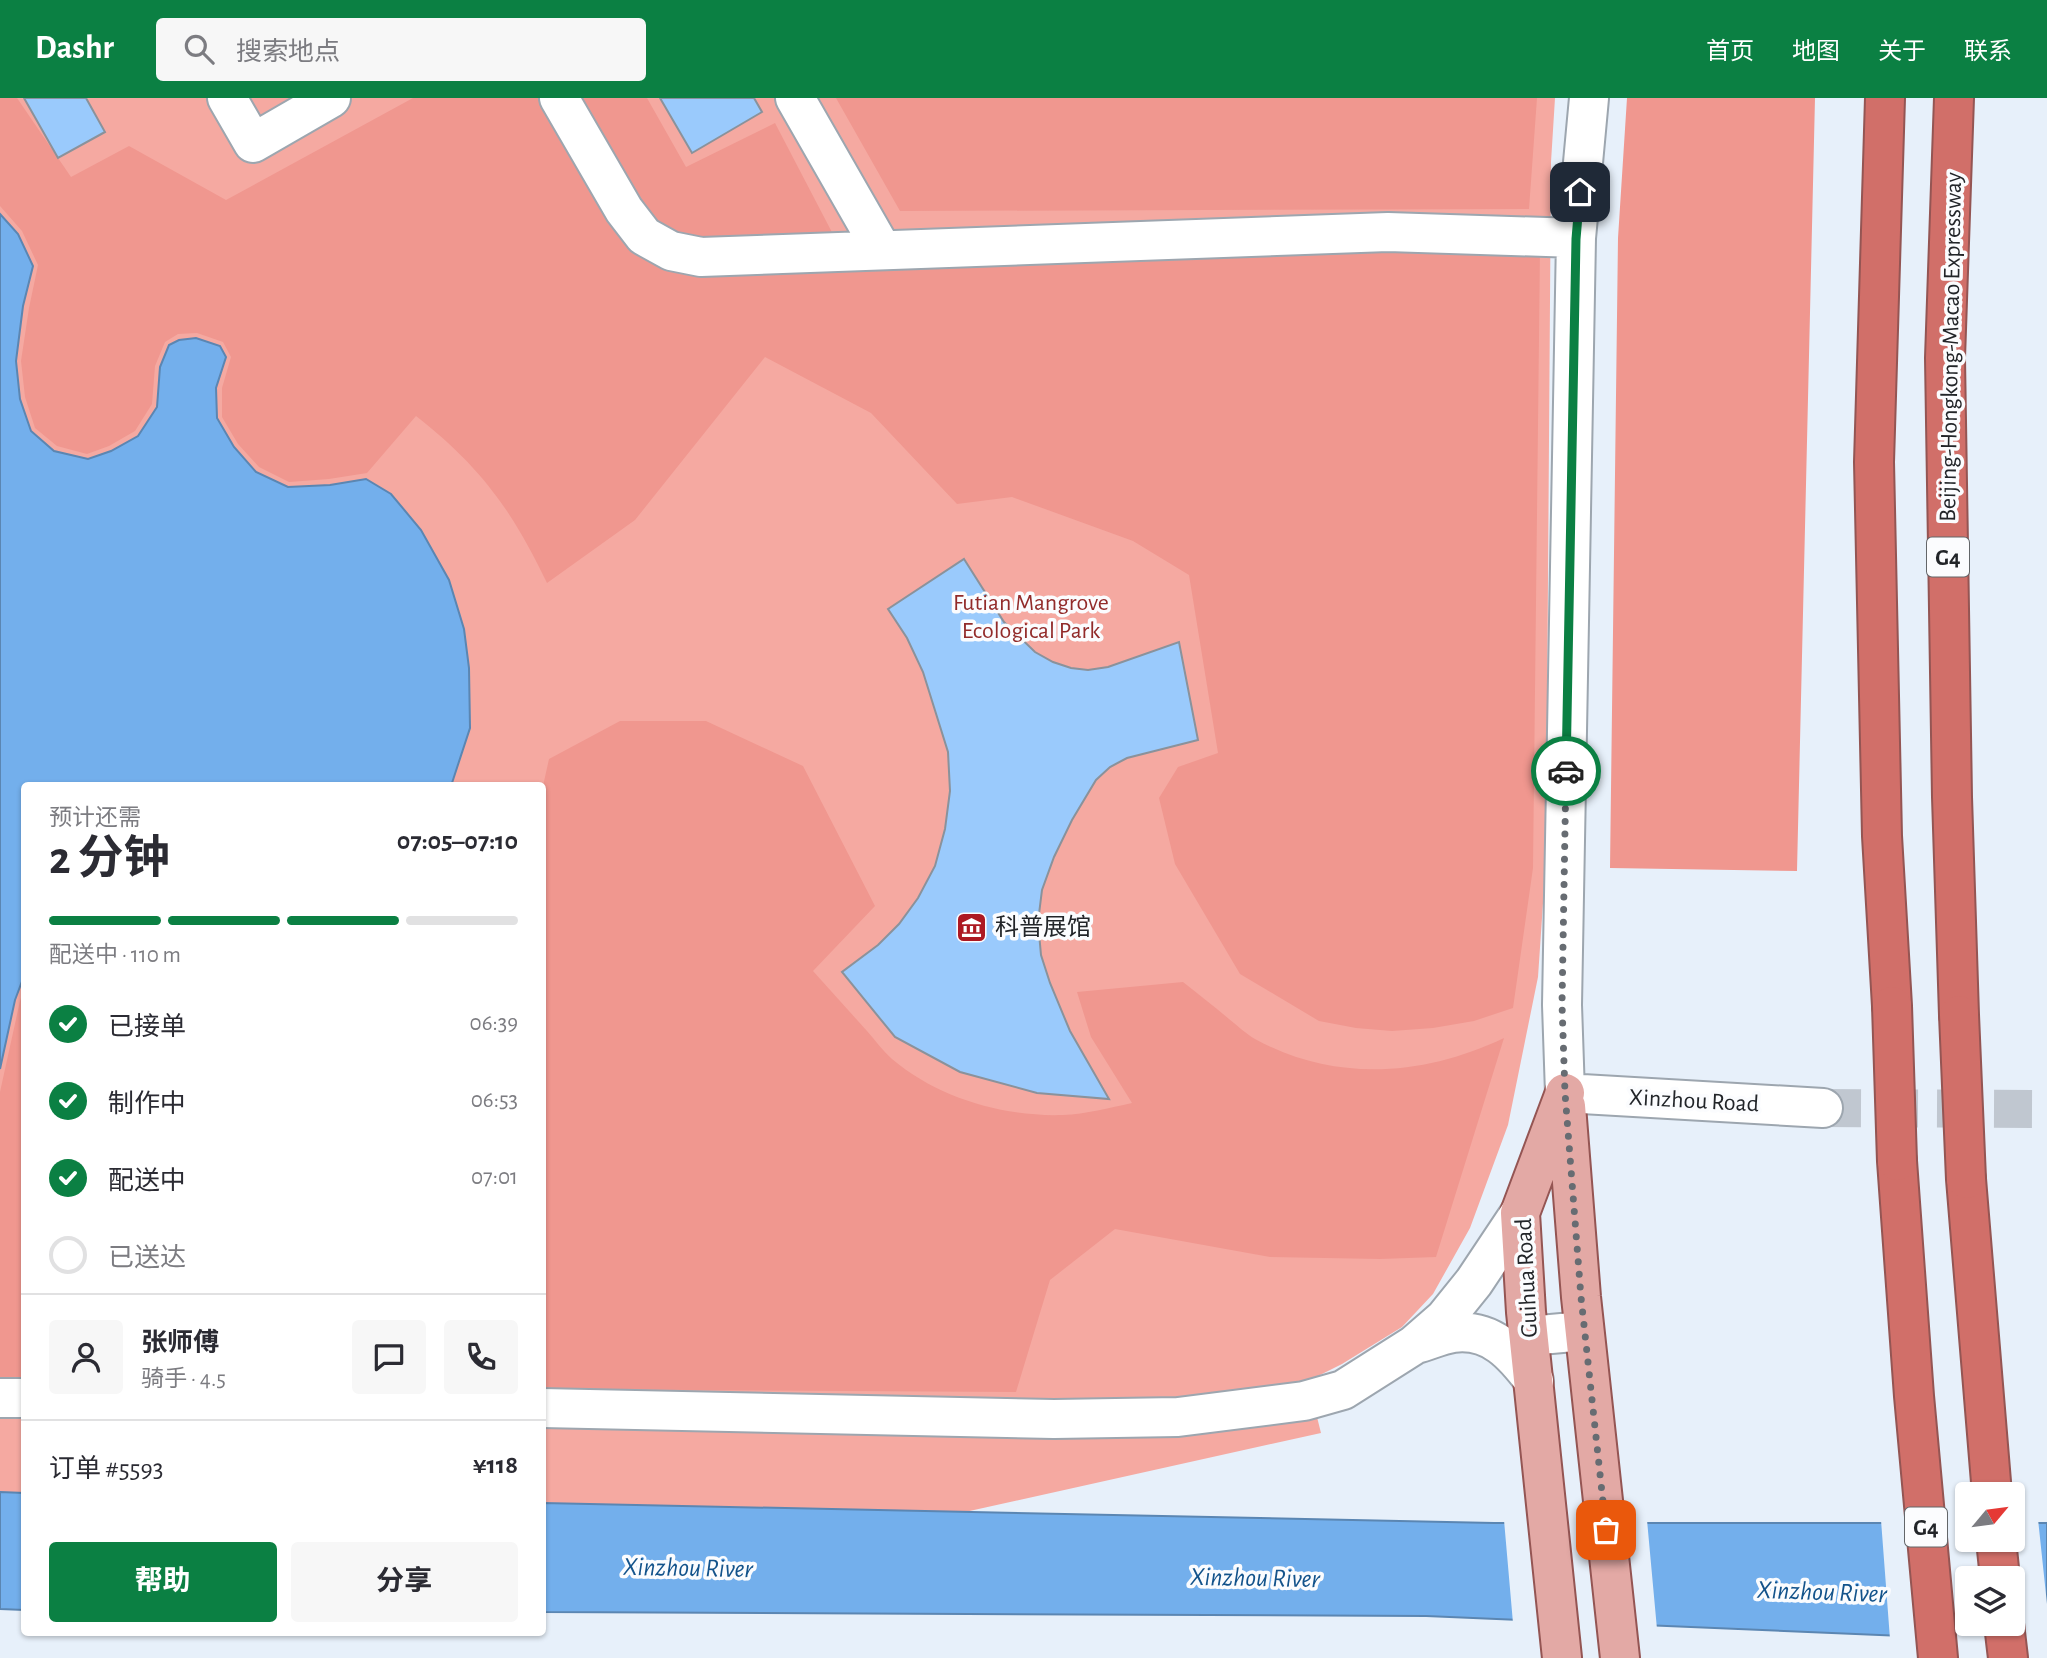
<!DOCTYPE html>
<html lang="zh">
<meta charset="utf-8">
<style>
:root{--surface:#fff;--page:#f7f7f7;--text:#2b2b33;--muted:#7c7c81;--line:#e1e1e2;--accent:#0b8043}
body{margin:0;font-family:"Alegreya Sans","Noto Sans SC",sans-serif;background:var(--page);color:var(--text);height:100vh;display:flex;flex-direction:column;font-size:26px;white-space:nowrap}
*{box-sizing:border-box;margin:0}
p{font-size:23px;color:var(--muted)}
.icon{flex:none;width:38px;height:38px;fill:none;stroke:currentColor;stroke-width:2;stroke-linecap:round;stroke-linejoin:round}
.map{position:relative;flex:1;overflow:hidden}
.panel{position:absolute;left:21px;top:684px;width:525px;height:854px;display:flex;flex-direction:column;background:var(--surface);border-radius:7px;box-shadow:0 2px 5px #0004}
.panel>*{flex:none}
.needle{width:46px;rotate:61deg}
.buttons{position:absolute;left:1955px;top:1384px;display:grid;gap:14px}
.buttons a{display:grid;place-items:center;width:70px;height:70px;border-radius:7px;background:var(--surface);box-shadow:0 2px 5px #0004;font-size:35px}
.pin{position:absolute;display:grid;place-items:center;width:60px;height:60px;color:#fff;margin:-30px;border-radius:14px;box-shadow:0 4px 10px #0006}
.courier{position:absolute;display:grid;place-items:center;width:70px;height:70px;margin:-35px;border:5px solid #0b8043;border-radius:50%;background:#fff;color:#222;box-shadow:0 2px 9px #0007}
.head em{font-style:normal;font-weight:700}
.head div{display:flex;flex-direction:column-reverse}
.head{display:flex;align-items:center;justify-content:space-between;height:119px;padding:0 28px}
h1{font-size:46px;font-weight:700;line-height:52px}
.bar{display:grid;grid-template-columns:repeat(4,1fr);gap:10px 7px;align-content:center;height:84px;padding:0 28px}
.bar i{height:9px;border-radius:5px;background:var(--line)}
.bar .current{background:var(--accent)}
.bar p{grid-column:span 4}
.line{display:flex;align-items:center;gap:18px;padding:0 28px;border-top:2px solid var(--line)}
.line div{flex:1}
.round{display:grid;place-items:center;flex:none;width:74px;height:74px;border-radius:7px;background:var(--page)}
ol{padding:0 28px;list-style:none}
li{display:flex;align-items:center;gap:21px;height:77px}
li p{margin-inline-start:auto}
li .icon{padding:7px;border-radius:50%;background:var(--accent);color:#fff;stroke-width:4}
li:last-child{color:var(--muted)}
li i{width:38px;height:38px;border:4px solid var(--line);border-radius:50%}
.cta{display:flex;gap:14px;margin-top:auto;padding:14px 28px}
.cta a{flex:1;height:80px;border-radius:7px;background:var(--accent);color:#fff;font-size:28px;font-weight:700;line-height:80px;text-align:center}
.cta a+a{background:var(--page);color:var(--text)}
header{display:flex;align-items:center;gap:42px;box-sizing:border-box;height:98px;padding:0 35px;background:var(--accent);color:#fff}
header strong{font-size:33px}
nav{display:flex;gap:38px;margin-inline-start:auto;font-size:24px}
.search{width:490px;height:63px;background:var(--page);display:flex;align-items:center;gap:18px;box-sizing:border-box;padding:0 24px;border-radius:7px;color:var(--muted);font-size:26px}
.map>svg:first-child{display:block}
.green{fill:#f5a9a1}
.forest{fill:#f0978f}
.water{fill:#73afec;stroke:#5b86b2;stroke-width:2;fill-rule:evenodd}
.pier{fill:#e7f0fa;fill-rule:evenodd}
.building{fill:#9acafc;stroke:#8a929b;stroke-width:2}
.lines{fill:none;stroke-linecap:round;stroke-linejoin:round}
.minor-tunnel{stroke:#c0c7d0;stroke-width:38;stroke-dasharray:38 19;stroke-linecap:butt}
.minor-casing{stroke:#9da6af;stroke-width:42}
.major-casing{stroke:#945553;stroke-width:42}
.highway-casing{stroke:#945553;stroke-width:42}
.minor{stroke:#fff;stroke-width:38}
.major{stroke:#e3a9a5;stroke-width:38}
.highway{stroke:#d16f69;stroke-width:38}
.highway-bridge-casing{stroke:#945553;stroke-width:42;stroke-linecap:butt}
.highway-bridge{stroke:#d16f69;stroke-width:38}
.done{stroke:#676c72;stroke-width:7;stroke-dasharray:0 12.6}
.route{stroke:#0b8043;stroke-width:9}
.labels{text-anchor:middle;stroke-width:7;stroke-linejoin:round;paint-order:stroke}
.shield{fill:#fbfcfe;stroke:#636669;stroke-width:2}
.shield-label{font-size:23px;font-weight:bold;fill:#222529}
.street-label{font-size:24px;fill:#222529;stroke:#fbfcfe}
.park-label{font-size:24px;fill:#922b2a;stroke:#fbfcfe}
.poi-label{font-size:24px;fill:#222529;stroke:#fbfcfe;text-anchor:start}
.water-label{font-size:26px;font-style:italic;fill:#13538b;stroke:#fbfcfe}
</style>
<header>
<strong>Dashr</strong>
<div class="search"><svg class="icon" aria-label="search" viewBox="0 0 24 24"><circle cx="10" cy="10" r="6"/><path d="M15 15l6 6"/></svg>搜索地点</div>
<nav><a>首页</a><a>地图</a><a>关于</a><a>联系</a></nav>
</header>
<div class="map">
<svg width="2047" height="1560" viewBox="0 0 2047 1560">
<rect width="100%" height="100%" fill="#e7f0fa"/>
<path class="green" d="M0,0H1555L1551,64L1546,761L1538,879L1508,1027L1470,1130L1433,1196L1402,1229L1342,1266L1308,1283L1321,1335L965,1414L543,1405L542,688H24V1395L0,1394Z"/>
<path class="forest" d="M0,0H17L71,79L129,48L226,102L413,0H546L639,148L1374,145L1540,150L1533,770L1513,910L1474,923L1433,930L1392,933L1356,930L1319,923L1240,876L1175,766L1159,700L1178,669L1218,655L1189,477L1133,443L1012,399L957,406L871,315L765,259L635,422L547,485C512,412 480,368 416,318L367,375L329,381L289,384L259,369L238,346L222,319V290L231,259L223,244L197,235L178,236L165,244L155,268L152,306L135,333L109,348L87,356L57,348L35,330L25,299L21,263L29,210L38,167L22,133L0,108Z
M573,0H647L686,69L775,25L836,142L692,143L646,119Z
M836,0H1537L1529,111L900,113Z
M1627,0H1815L1797,773L1610,770L1618,140Z
M620,623H706L803,668L875,808L813,873C831,893 849,913 867,933C875,942 883,953 892,961C938,1000 1004,1019 1063,1017C1086,1016 1109,1010 1132,1005L1091,939L1077,894L1183,884C1198,896 1214,908 1229,921C1237,927 1246,936 1255,941C1335,985 1424,978 1504,940L1436,1159L1380,1161L1270,1159L1115,1131L1050,1182L1016,1294L543,1291V688L549,661Z
M24,891V1283L0,1282V994L20,903Z"/>
<path class="water" d="M0,116L18,136L33,168L23,208L16,263L20,301L31,333L54,353L88,361L111,353L138,338L157,309L160,269L169,247L179,242L196,240L220,248L226,259L216,290L217,320L234,349L256,374L288,389L330,387L366,381L391,396L421,432L449,482L464,531L469,570L470,630L451,688H24V878L15,902L0,971Z
M0,1394L24,1395V1512L0,1511Z
M543,1405L1494,1425H1967V1442H2012L2013,1425H2047V1544L1426,1518L543,1514ZM1967,1480H2012V1526H1967Z"/>
<path class="pier" d="M1967,1421V1442H2012V1421H2038L2047,1506V1547L1890,1541L1881,1422ZM1967,1480H2012V1526H1967Z
M1504,1422H1647L1657,1531L1513,1525Z"/>
<path class="building" d="M24,0H86L105,34L58,60Z
M660,0H754L762,14L692,55Z
M964,461L1004,524L1035,554L1053,564L1071,570L1088,572L1108,569L1179,544L1198,642L1127,660L1110,669L1096,682L1072,722L1054,759L1042,792L1038,824L1041,857L1050,885L1070,933L1109,1001L1037,995L960,974L895,939L842,874L878,847L899,826L918,800L935,768L945,731L950,693L948,654L923,574L907,540L888,511Z"/>
<g class="lines">
<path class="minor-tunnel" d="M1823,1010L2047,1011"/>
<defs>
<path id="minor" d="M227,0L253,45L331,0
M559,0L624,112L644,138L671,153L701,159L1388,134L1576,140
M795,0L882,152
M1589,0L1576,140L1562,907L1565,995L1823,1010
M1529,1238L1584,1233
M1416,1246C1428,1243 1440,1237 1453,1235C1491,1230 1513,1255 1534,1283
M0,1300H24
M542,1310L1054,1321L1178,1319L1304,1303L1343,1292L1414,1247L1445,1220L1474,1184L1520,1115"/>
<path id="major" d="M1566,1008L1581,1199L1620,1560
M1562,1560L1526,1214L1520,1115L1565,995"/>
<path id="highway" d="M1885,0L1874,364L1882,738L1892,908
M1954,0L1945,260L1952,699L1959,917
M1897,1063L1914,1298L1938,1560
M1966,1081L1992,1396
M1996,1442L2000,1480
M2004,1526L2008,1560"/>
</defs>
<use href="#minor" class="minor-casing"/>
<use href="#major" class="major-casing"/>
<use href="#highway" class="highway-casing"/>
<use href="#minor" class="minor"/>
<use href="#major" class="major"/>
<use href="#highway" class="highway"/>
<defs>
<path id="highway-bridge" d="M1892,908L1897,1063
M1959,917L1966,1081"/>
</defs>
<use href="#highway-bridge" class="highway-bridge-casing"/>
<use href="#highway-bridge" class="highway-bridge"/>
</g>
<g class="lines">
<path class="done" d="M1566,673L1562,906L1565,995L1581,1199L1606,1432"/>
<path class="route" d="M1566,673L1576,141L1580,94"/>
</g>
<defs>
<symbol id="museum-square" viewBox="-11 -11 22 22"><rect x="-9" y="-9" width="18" height="18" rx="4" fill="#ad1922" stroke="#fbfcfe"/><path d="M0-6L6-3V-2H-6V-3ZM-5-1h2V3h-2ZM-1-1h2V3h-2ZM3-1h2V3H3ZM-6 4H6V6H-6Z" fill="#fff"/></symbol>
</defs>
<g fill-rule="evenodd">
<use href="#museum-square" x="954" y="812" width="35" height="35"/>
</g>
<g class="labels">
<g class="shield">
<rect x="1927" y="439.5" width="42" height="39" rx="5"/>
<rect x="1905" y="1409.5" width="42" height="39" rx="5"/>
</g>
<g class="shield-label">
<text x="1948" y="467">G4</text>
<text x="1926" y="1437">G4</text>
</g>
<g class="street-label">
<text transform="translate(1950 249) rotate(-89)" y="8">Beijing-Hongkong-Macao Expressway</text>
<text transform="translate(1694 1002) rotate(3)" y="8">Xinzhou Road</text>
<text transform="translate(1526 1180) rotate(-93)" y="8">Guihua Road</text>
</g>
<g class="park-label">
<text x="1031" y="512">Futian Mangrove<tspan x="1031" dy="28">Ecological Park</tspan></text>
</g>
<g class="poi-label">
<text x="995" y="837">科普展馆</text>
</g>
<g class="water-label">
<text transform="translate(688 1469) rotate(1)" y="9">Xinzhou River</text>
<text transform="translate(1255 1479) rotate(1)" y="9">Xinzhou River</text>
<text transform="translate(1822 1493) rotate(2)" y="9">Xinzhou River</text>
</g>
</g>
</svg>
<div class="buttons">
<a><svg class="needle" viewBox="-14 -14 28 28"><path d="M0-13l5 13h-10z" fill="#e53935"/><path d="M0 13l5-13h-10z" fill="#7c7c81"/></svg></a>
<a><svg class="icon" aria-label="layers" viewBox="0 0 24 24"><path d="M12 4l9 5-9 5-9-5zM3 14l9 5 9-5"/></svg></a>
</div>
<div class="pin" style="left:1606px;top:1432px;background:#ea580c"><svg class="icon" aria-label="bag" viewBox="0 0 24 24"><path d="M5 8h14l-1 12H6zM9 8a3 3 0 0 1 6 0"/></svg></div>
<div class="pin" style="left:1580px;top:94px;background:#1f2937"><svg class="icon" aria-label="home" viewBox="0 0 24 24"><path d="M3 11l9-7 9 7M6 9v11h12V9"/></svg></div>
<div class="courier" style="left:1566px;top:673px"><svg class="icon" aria-label="car" viewBox="0 0 24 24"><path d="M5 17H2v-5l4-1 3-4h7l3 4 3 1v5h-3M9 17h6M6 11h13"/><circle cx="7" cy="17" r="2"/><circle cx="17" cy="17" r="2"/></svg></div>
<section class="panel">
<div class="head"><div><h1>2 分钟</h1><p>预计还需</p></div><em>07:05–07:10</em></div>
<div class="bar"><i class="current"></i><i class="current"></i><i class="current"></i><i></i><p>配送中 · 110 m</p></div>
<ol>
<li><svg class="icon" aria-label="check" viewBox="0 0 24 24"><path d="M5 12l5 5 9-10"/></svg>已接单<p>06:39</p></li>
<li><svg class="icon" aria-label="check" viewBox="0 0 24 24"><path d="M5 12l5 5 9-10"/></svg>制作中<p>06:53</p></li>
<li><svg class="icon" aria-label="check" viewBox="0 0 24 24"><path d="M5 12l5 5 9-10"/></svg>配送中<p>07:01</p></li>
<li><i></i>已送达</li>
</ol>
<div class="line" style="height:126px"><a class="round"><svg class="icon" aria-label="person" viewBox="0 0 24 24"><circle cx="12" cy="8" r="4"/><path d="M4 21q1-7 8-7t8 7"/></svg></a><div><b>张师傅</b><p>骑手 · 4.5</p></div><a class="round"><svg class="icon" aria-label="chat" viewBox="0 0 24 24"><path d="M4 5h16v11H9l-5 4z"/></svg></a><a class="round"><svg class="icon" aria-label="phone" viewBox="0 0 24 24"><path d="M5 4h4l2 5-3 2q2 4 5 5l2-3 5 2v4C11 20 4 13 5 4z"/></svg></a></div>
<div class="line" style="height:91px"><div>订单 #5593</div><b>¥118</b></div>
<div class="cta"><a>帮助</a><a>分享</a></div>
</section>
</div>
